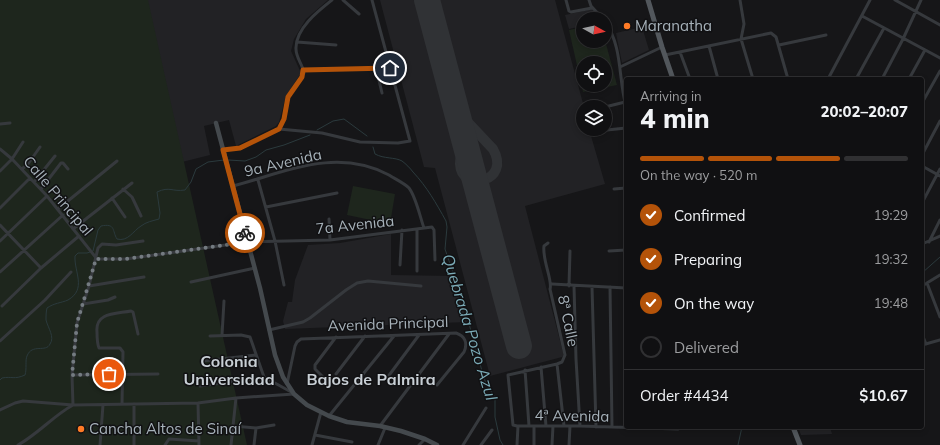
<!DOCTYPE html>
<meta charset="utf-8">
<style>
:root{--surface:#101012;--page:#19191b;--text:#f1f3f6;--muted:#9c9d9f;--line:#303032;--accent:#b45309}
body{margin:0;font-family:Mulish,sans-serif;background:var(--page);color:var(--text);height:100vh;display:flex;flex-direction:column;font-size:15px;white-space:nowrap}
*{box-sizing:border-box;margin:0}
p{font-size:13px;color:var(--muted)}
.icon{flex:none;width:22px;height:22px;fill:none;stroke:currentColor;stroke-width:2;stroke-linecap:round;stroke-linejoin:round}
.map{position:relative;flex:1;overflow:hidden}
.drawer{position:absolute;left:624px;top:77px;width:300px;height:352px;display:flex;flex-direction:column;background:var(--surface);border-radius:4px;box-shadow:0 2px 6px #0003,0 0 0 1px var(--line)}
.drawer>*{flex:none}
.needle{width:26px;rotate:98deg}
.tools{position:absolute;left:576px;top:12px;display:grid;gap:8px}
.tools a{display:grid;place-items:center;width:36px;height:36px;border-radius:50%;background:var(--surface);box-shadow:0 2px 6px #0003,0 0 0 1px var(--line);font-size:20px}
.pin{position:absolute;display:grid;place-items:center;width:34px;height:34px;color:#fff;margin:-17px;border:2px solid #fff;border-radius:50%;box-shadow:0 1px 4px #0007}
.courier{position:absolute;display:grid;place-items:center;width:40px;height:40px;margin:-20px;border:3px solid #b45309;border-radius:50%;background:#fff;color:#222;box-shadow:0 1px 5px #0007}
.head em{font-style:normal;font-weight:800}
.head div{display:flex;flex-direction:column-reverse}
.head{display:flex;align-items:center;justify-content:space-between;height:68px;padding:0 16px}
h1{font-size:26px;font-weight:800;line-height:30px}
.bar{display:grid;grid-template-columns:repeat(4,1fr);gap:6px 4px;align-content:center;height:48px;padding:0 16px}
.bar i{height:5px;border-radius:3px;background:var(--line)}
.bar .selected{background:var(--accent)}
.bar p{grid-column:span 4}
.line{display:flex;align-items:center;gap:10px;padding:0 16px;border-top:1px solid var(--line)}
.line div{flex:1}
ol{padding:0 16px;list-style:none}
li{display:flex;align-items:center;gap:12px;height:44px}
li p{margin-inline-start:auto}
li .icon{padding:4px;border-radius:50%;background:var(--accent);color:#fff;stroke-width:4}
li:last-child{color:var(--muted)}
li i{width:22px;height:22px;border:2px solid var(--line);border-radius:50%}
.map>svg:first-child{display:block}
.built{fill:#222225}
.green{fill:#1e261d;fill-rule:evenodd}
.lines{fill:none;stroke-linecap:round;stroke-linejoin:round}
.stream{stroke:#2b3a3d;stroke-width:1}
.taxiway{stroke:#303235;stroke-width:10}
.runway{stroke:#303235;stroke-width:26}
.street{stroke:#36393d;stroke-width:3}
.secondary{stroke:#44494d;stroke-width:4.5}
.primary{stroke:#52575c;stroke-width:5}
.done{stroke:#747b81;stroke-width:4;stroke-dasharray:0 7.2}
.route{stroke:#b45309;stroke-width:5}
.poi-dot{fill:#ff7b26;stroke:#111113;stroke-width:1.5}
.labels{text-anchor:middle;stroke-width:3;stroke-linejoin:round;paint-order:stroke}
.poi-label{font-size:15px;fill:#a6b1b9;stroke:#111113;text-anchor:start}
.street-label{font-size:15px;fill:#a6b1b9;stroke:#111113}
.water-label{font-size:16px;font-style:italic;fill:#7babb7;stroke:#111113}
.neighbourhood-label{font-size:16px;font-weight:bold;fill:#c8cfd5;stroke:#111113}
</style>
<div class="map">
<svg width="940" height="445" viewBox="0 0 940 445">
<rect width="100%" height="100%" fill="#161618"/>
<path class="built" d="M0,0H328L306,19L294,39L291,51L301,73L286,96L279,122L276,126L236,146L229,120L204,126L210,155L146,171Z
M380,0H555L584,107L583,129H589L605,184L525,206L564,356L562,357L490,376L435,168L424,167Z
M592,9L601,19H583V26L569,29L565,15Z
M642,27L649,50L622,63L616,33Z
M391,234V275L452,276L467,322L285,329L283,321L288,302H292L295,280L308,245L340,243Z
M798,427H830L832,434L801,435Z"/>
<path class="green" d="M0,0H148L247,445H0Z
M583,27V41H605V40L617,85L583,92L569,30ZM583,63H605V85H583Z
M353,186L395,194L390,224L347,215Z"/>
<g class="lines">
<path class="stream" d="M317,130L333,121L344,119L367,136
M373,147L375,154C384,159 395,157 402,161C406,164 410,168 413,172C427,187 436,203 446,221L447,227L445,249L463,302L482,371L486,384L495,397V417L500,440L503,445
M228,160L245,161L256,157L266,150L284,145L310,135
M922,273L940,257
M0,380L2,378C12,376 14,380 25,375C27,369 25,360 27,356C32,343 46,353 50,344C55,337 48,328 46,320C46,316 46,312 47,308C54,303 61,303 68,300C87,289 74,272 75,256L78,253H87L93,251L98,230L101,226C116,223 112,231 117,239C128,242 133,231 141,226C146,222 152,221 159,219L160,213L157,192C170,186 172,192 185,190L191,182L196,169L208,162L224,160
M738,445L742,427"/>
<path class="taxiway" d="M455,105L459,113L493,149C512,182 461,193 460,164C460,156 463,149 465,142"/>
<path class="runway" d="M427,0L519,346"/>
<path class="street" d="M343,0L359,14
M566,0L569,11L571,12L592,8
M589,0L591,6L603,19
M740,0L744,24L741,39L753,79
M895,0L940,25
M862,16L940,58
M605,22C623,47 618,78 626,106
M297,42L336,45
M779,45L826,35
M709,46L718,79
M680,52L690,79
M665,55L771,33L776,37L788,79
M620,67L662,47
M376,68L382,93
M303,70L390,68
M828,79L870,0
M856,79L884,28
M882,79L903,39L921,0
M909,79L925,50
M922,103L940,71
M605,107L625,102
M0,124L10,123
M279,129L322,133L360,142L398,143L410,141L372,0
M279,129L284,119L288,97L304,73C303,65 296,58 296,49C295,29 318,11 332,0
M603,129L607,130L626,128
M0,149L12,159L47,196L97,259
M223,150L240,148L279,129
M922,155L940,121
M922,166L940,176
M22,169L28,164L40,147
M0,171L12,159L23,142
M258,180L275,241L284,285
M34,182L55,156
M233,186C286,172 336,147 389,175C395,179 404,183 409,188C416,197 420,217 424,228
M41,189L61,163H63L68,169
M123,189L132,197L141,216
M614,189L626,188
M112,198L125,217
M922,203L940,169
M266,207L337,193
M0,208L30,178
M58,209L117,161
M329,219L330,240
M0,225L41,268
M73,229L132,183
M0,241L47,196
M929,242L940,220
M548,243L544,246C542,260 553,281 550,289L565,355L562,362L557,364L508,375L513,425L517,426H580L678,429L681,427
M922,244L940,236
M609,251L626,250
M97,259H126L247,242L330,240L432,227L434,230L435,260
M400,265L402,230
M417,271V229
M0,272L63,215
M191,282L255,268
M927,283L940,317
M552,284L626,288
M89,286L144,277
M569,286L570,251
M574,286L576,359L580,426
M922,286L940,275
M592,287L596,427
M610,287L612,427
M626,288V297
M83,304L108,300L115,297
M2,306L41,268L79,236
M269,330L303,322L310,318L346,290L357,283L368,281L421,286
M922,334L926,344
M222,335L224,301
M210,336L241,335L250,337L264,377L293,393
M0,341L45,300L71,272
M922,345L940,340
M203,361L256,355
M557,364L564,426
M541,367L546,426
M525,370L529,426
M336,374L365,336
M72,375L158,374
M323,377L315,369V365L336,337
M387,378L419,335
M287,384L295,346L297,342L301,339L456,333C465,336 468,343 464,352L437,385
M200,386L264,377
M198,403L199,445
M122,404L123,352L120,348H99C97,343 97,337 97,332C95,312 116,314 131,311L133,312L138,334
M134,404V445
M73,405L72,375L77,323L89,286L98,248L102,244L116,245L143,241
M0,410L15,403L23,401L73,405L198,403L236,398L294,394
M329,416L394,336
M233,426L256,428L274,425
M380,426L449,334
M315,435L352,442
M18,445C38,434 53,416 73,405
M100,445L103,405
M165,445L169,439L199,441
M231,445L236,398
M254,445L256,428
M312,445L321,412
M378,445L385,428
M419,445L425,439
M463,445L486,408
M481,445L492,430
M517,445L518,426
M534,445V426
M552,445L553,426
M569,445L570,426"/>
<path class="secondary" d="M216,123L260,288L275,355L283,377L294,394L307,405L329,416L347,422L380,426L401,431L425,439L437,445"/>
<path class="primary" d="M648,0L662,47L673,79
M793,427L800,445"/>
</g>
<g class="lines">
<path class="done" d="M109,374L72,375L77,323L96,259H126L247,242L245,233"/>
<path class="route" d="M245,233L223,150L240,148L279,129L284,119L288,97L302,77L303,70L390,68"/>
</g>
<g class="poi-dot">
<circle cx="627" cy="26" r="4"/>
<circle cx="81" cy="429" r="4"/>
</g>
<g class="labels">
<g class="poi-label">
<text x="635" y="31">Maranatha</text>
<text x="89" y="434">Cancha Altos de Sinaí</text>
</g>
<g class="street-label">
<text transform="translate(283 163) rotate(-13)" y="5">9a Avenida</text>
<text transform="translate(58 196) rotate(50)" y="5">Calle Principal</text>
<text transform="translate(355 225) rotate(-6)" y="5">7a Avenida</text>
<text transform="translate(568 321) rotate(78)" y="5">8ª Calle</text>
<text transform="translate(388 324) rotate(-2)" y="5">Avenida Principal</text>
<text transform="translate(572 416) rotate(1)" y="5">4ª Avenida</text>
</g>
<g class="water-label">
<text transform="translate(470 327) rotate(73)" y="6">Quebrada Pozo Azul</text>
</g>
<g class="neighbourhood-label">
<text x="229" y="367">Colonia<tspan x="229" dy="18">Universidad</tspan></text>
<text x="371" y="385">Bajos de Palmira</text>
</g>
</g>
</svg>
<div class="tools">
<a><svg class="needle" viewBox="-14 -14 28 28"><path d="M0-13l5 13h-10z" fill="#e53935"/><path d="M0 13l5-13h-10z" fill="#9c9d9f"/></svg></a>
<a><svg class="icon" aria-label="locate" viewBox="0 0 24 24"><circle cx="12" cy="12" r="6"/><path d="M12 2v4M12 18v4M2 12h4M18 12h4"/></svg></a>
<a><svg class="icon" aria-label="layers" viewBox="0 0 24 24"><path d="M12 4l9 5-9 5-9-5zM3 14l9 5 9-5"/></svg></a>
</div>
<div class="pin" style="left:109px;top:374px;background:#ea580c"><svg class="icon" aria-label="bag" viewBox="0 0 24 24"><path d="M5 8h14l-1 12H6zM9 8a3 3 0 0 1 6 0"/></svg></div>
<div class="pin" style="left:390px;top:68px;background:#1f2937"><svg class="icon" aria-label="home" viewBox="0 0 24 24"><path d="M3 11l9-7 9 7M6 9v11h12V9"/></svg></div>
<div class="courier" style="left:245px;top:233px"><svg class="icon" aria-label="bike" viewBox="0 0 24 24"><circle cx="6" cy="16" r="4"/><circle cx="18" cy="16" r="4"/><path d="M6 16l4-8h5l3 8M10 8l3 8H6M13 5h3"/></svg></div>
<section class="drawer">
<div class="head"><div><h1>4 min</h1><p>Arriving in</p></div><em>20:02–20:07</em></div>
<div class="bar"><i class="selected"></i><i class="selected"></i><i class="selected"></i><i></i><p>On the way · 520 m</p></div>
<ol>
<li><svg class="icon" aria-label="check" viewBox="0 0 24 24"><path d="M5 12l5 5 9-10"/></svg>Confirmed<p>19:29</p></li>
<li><svg class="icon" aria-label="check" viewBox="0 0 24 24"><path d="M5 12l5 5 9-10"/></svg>Preparing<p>19:32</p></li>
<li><svg class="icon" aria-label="check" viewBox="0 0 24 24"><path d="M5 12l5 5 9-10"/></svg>On the way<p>19:48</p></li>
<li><i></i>Delivered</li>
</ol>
<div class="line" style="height:52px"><div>Order #4434</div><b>$10.67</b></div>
</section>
</div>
